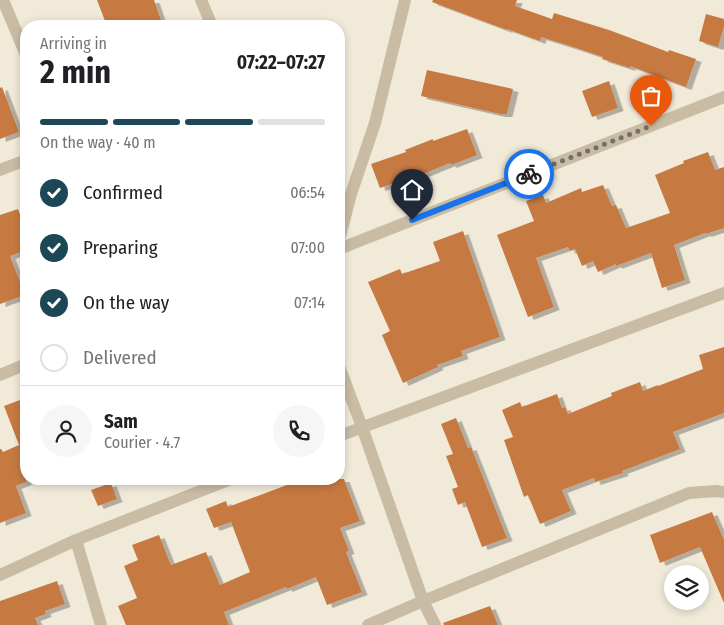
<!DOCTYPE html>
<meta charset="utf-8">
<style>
:root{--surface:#fff;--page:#f6f6f6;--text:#202124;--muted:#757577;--line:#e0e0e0;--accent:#1c4756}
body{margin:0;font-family:"Fira Sans Condensed",sans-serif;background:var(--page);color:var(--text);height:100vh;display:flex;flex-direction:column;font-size:19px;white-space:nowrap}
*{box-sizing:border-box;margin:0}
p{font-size:16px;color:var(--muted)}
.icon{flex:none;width:28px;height:28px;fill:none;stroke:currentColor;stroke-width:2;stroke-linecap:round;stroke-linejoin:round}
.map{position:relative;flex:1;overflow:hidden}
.drawer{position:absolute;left:20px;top:20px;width:325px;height:465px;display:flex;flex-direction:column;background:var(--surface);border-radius:20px;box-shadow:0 2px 8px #0003}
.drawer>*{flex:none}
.tools{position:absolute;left:664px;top:565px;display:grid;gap:10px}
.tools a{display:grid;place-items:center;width:45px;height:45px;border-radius:50%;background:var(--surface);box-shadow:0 2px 8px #0003;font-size:25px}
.pin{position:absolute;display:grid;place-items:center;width:42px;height:42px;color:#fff;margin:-51px -21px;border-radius:50% 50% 50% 0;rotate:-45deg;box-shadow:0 0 5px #0007}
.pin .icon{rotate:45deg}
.courier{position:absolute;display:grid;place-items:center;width:50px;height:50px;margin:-25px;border:4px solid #1a73e8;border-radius:50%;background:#fff;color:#222;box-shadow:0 1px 6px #0007}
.head em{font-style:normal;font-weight:700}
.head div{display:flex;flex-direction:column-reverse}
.head{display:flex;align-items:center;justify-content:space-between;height:85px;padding:0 20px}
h1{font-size:32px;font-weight:700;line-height:38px}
.bar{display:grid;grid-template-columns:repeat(4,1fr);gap:8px 5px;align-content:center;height:60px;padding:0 20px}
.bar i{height:6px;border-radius:4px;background:var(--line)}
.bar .active{background:var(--accent)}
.bar p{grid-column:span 4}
.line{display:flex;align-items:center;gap:12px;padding:0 20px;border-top:1px solid var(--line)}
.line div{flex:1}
.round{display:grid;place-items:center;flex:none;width:52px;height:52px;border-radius:26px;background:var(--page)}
ol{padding:0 20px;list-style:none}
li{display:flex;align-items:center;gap:15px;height:55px}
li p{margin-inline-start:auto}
li .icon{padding:5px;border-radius:50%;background:var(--accent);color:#fff;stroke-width:4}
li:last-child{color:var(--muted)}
li i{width:28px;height:28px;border:2px solid var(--line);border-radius:50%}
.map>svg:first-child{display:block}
.building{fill:#c67a42;filter:url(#shadow)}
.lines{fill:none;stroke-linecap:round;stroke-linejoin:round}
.minor{stroke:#c9bca5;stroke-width:12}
.done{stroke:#766f65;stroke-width:5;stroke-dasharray:0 9}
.route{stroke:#1a73e8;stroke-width:6}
</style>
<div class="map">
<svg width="724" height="625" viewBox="0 0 724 625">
<defs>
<filter id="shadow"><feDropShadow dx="5.5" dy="3" stdDeviation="0" flood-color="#0004"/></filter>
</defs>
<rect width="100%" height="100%" fill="#f1ead9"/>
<path class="building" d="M97,0H154L163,26H107Z
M433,0H517L515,6L552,19L554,13L609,30L668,52L669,50L696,59L686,87L630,66V68L602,59L603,57L570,46L541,37L540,41L507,29V30L432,2Z
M706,14L724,19V27L718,47L699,41Z
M427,70L513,89L507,114H500L421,96Z
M609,81L618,108L592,117L582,91Z
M2,87L19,132L0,139V88Z
M467,129L477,155L451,165L450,163L416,177L415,176L380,188L371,164L406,152L405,150L433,139V141Z
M708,152L715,170L724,167V228L706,234L705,233L674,245L685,280L662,288L651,253L616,266V264L598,272L593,261L582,266L575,249L570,251L568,247L536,258L554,307L528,317L497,235L534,221L526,201L543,195L546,203L581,188L582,192L603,185L612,206L616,205L626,228L670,213L655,175L684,163L683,161Z
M18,209L26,231V250L10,256L25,295L0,304V215Z
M463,231L500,337L461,351L463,356L437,365L438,367L403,383L382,335L390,331L368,282L400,269L402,274L440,261L433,242Z
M724,347V413L673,432L680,449L622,471L623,473L595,482L594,478L562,490L571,511L540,524L528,495L524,497L504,440L513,437L502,410L520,402L522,407L557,394L562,408L565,407L568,414L612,396L611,393L640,382L643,391L658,385V386L703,369L699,355Z
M20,400L26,415V482L16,486L26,513L0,523V449H1L3,452L19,445L4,406Z
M456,418L468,448L471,447L507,538L482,547L465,502L458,505L452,489L458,487L446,456L453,454L441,424Z
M303,479H344L360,521L340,528L349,551L346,552L362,592L327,605L316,577L287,589L286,587L224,612L229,625H126L118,606L137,598L124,566L138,560L132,545L159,535L171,565L206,552L220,585L250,572L231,522L214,528L206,509L226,501L228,507Z
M111,483L117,499L98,506L91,490Z
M712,512L724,540V603L700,547L660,563L650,535Z
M57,581L65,604L45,611L46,614L35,618L38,625H0V601Z
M490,606L498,625H444L443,623Z"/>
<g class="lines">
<path class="minor" d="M3,0L26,55
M201,0L212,26
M0,170L26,160
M339,240L351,194L375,123L405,0
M339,249L724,97
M339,366L362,427L423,601L435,625
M0,375L26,364
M339,436L724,293
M76,540L101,625
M0,575L76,540L231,479
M368,625L423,601L689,493L716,491L724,492"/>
</g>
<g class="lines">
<path class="done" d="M529,174L651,126"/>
<path class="route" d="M412,220L529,174"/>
</g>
</svg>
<div class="tools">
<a><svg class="icon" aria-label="layers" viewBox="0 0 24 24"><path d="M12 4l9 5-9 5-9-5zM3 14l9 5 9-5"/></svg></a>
</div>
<div class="pin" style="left:651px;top:126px;background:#ea580c"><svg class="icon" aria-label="bag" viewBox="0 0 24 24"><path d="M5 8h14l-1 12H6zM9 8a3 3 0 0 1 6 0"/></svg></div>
<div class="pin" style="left:412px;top:220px;background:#1f2937"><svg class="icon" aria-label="home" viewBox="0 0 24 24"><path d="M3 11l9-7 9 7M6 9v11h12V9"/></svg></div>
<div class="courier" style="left:529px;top:174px"><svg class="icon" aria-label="bike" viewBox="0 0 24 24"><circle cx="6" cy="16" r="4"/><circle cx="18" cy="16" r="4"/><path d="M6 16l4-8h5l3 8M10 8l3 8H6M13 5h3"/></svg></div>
<section class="drawer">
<div class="head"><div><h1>2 min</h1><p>Arriving in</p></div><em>07:22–07:27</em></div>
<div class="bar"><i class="active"></i><i class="active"></i><i class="active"></i><i></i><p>On the way · 40 m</p></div>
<ol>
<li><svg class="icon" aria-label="check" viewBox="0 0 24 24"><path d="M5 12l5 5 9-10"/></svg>Confirmed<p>06:54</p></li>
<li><svg class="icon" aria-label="check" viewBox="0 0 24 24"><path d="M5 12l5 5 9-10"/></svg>Preparing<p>07:00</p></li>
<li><svg class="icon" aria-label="check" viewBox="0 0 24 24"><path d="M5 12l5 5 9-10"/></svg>On the way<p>07:14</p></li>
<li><i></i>Delivered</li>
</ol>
<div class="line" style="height:90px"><a class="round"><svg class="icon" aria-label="person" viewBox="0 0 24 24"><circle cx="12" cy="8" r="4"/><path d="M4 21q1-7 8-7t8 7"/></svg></a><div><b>Sam</b><p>Courier · 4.7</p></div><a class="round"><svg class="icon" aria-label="phone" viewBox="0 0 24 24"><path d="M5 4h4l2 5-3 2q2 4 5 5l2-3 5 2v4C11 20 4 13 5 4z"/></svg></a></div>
</section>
</div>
